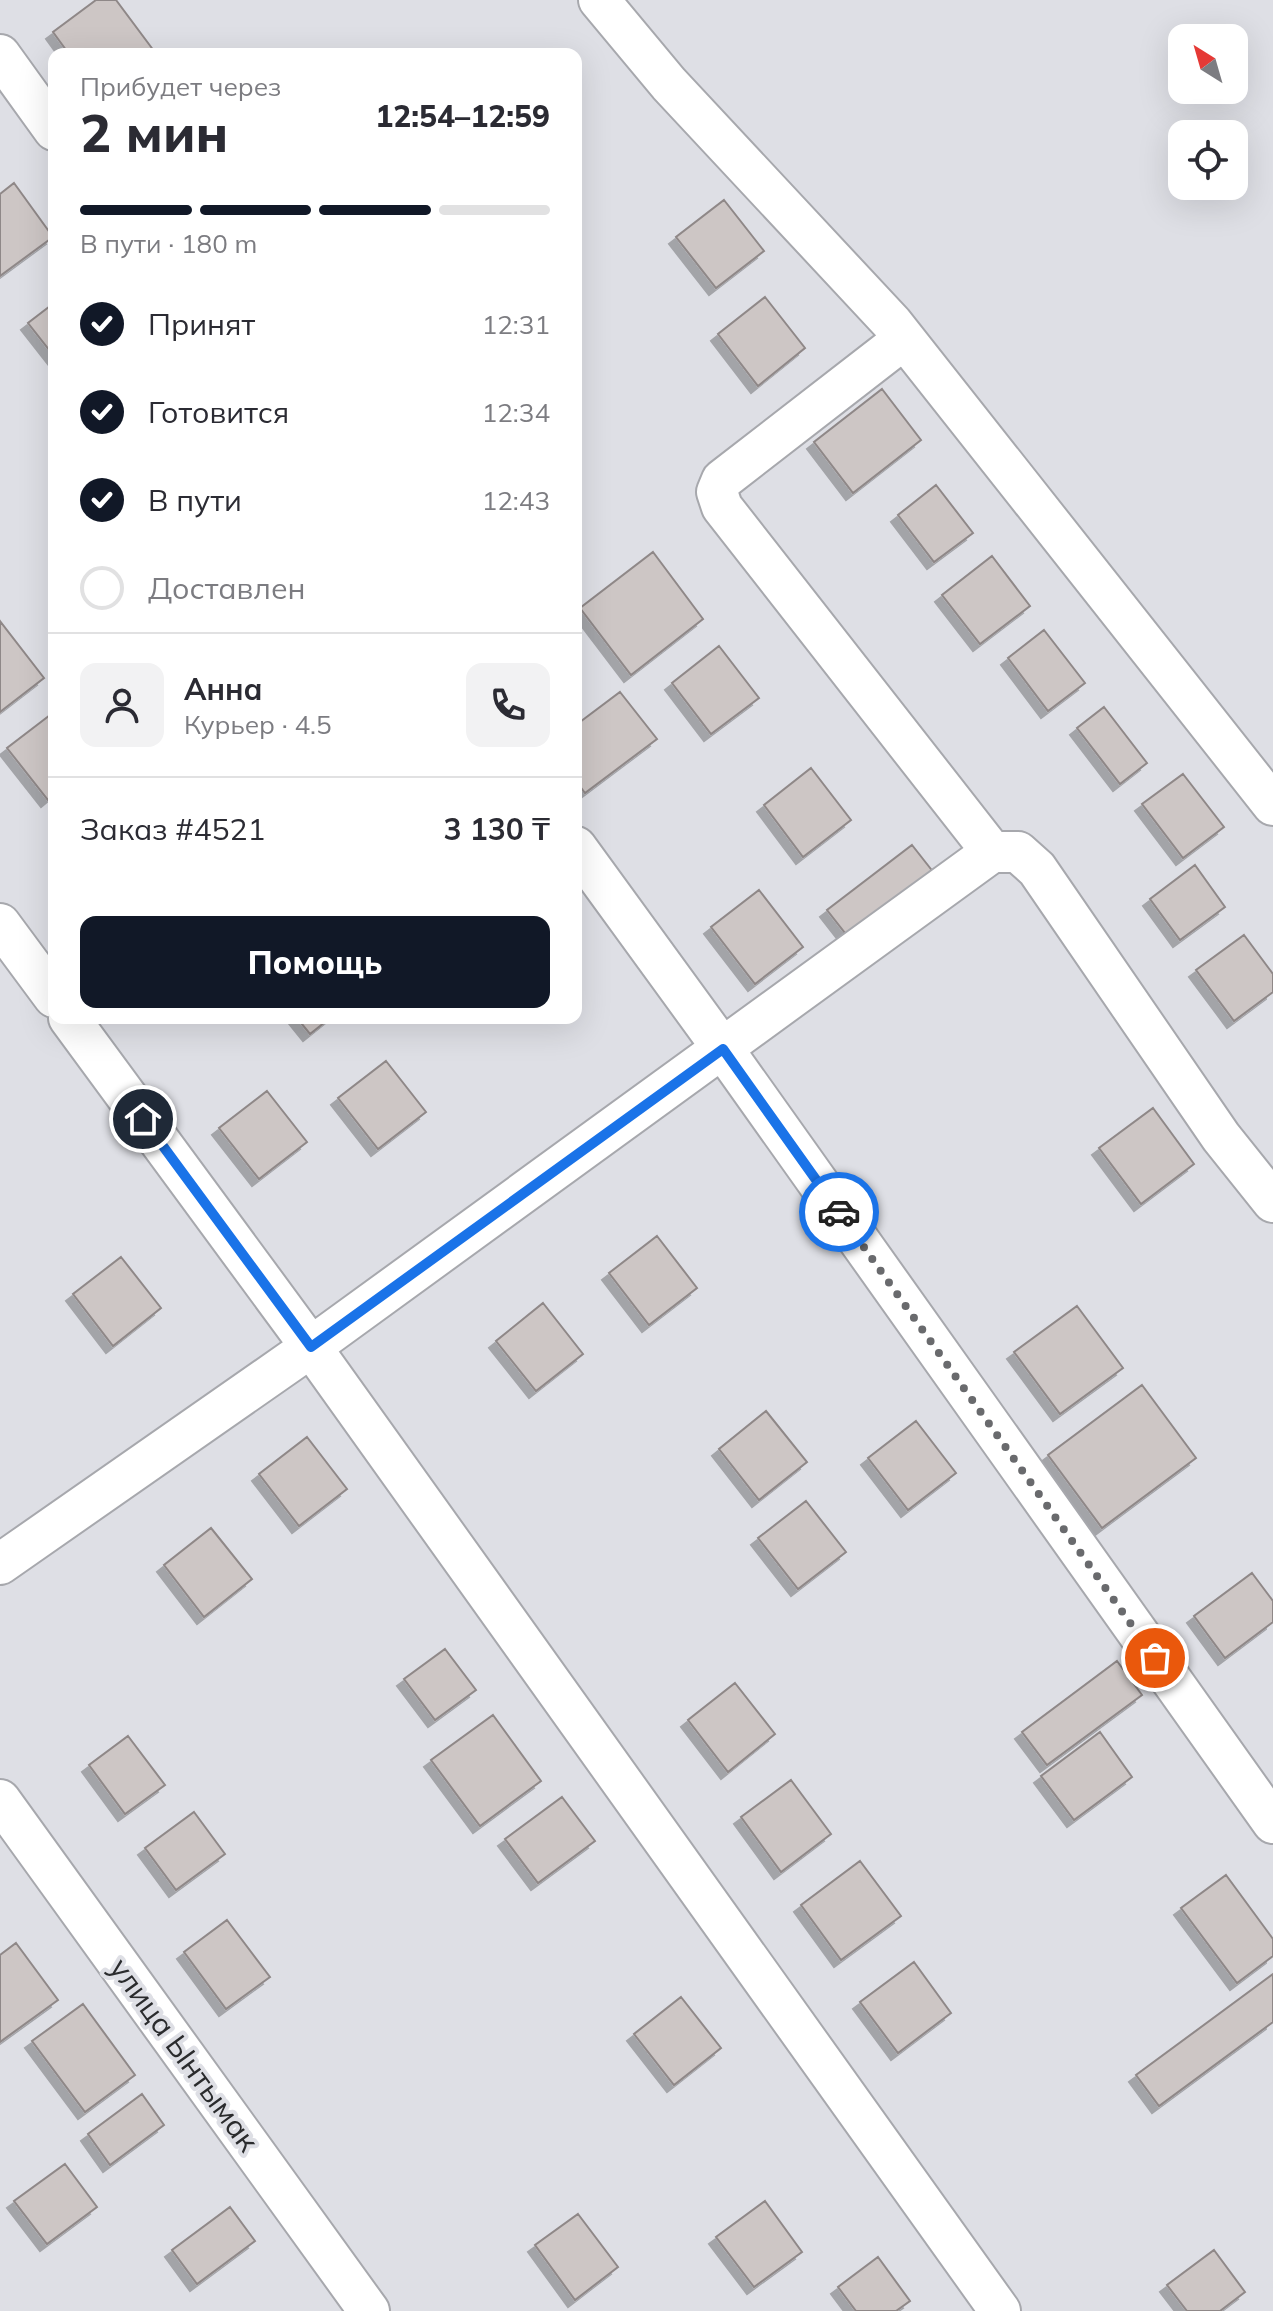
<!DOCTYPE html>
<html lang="ru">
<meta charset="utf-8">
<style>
:root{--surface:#fff;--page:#f2f2f3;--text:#2b2b33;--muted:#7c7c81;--line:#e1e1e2;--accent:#111827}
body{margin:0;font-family:Mulish,sans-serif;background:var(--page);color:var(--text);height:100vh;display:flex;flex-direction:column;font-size:30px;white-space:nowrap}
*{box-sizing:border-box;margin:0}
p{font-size:26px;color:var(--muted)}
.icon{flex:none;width:44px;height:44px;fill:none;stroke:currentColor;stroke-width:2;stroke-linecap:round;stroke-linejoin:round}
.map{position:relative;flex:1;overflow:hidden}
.panel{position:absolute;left:48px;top:48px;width:534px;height:976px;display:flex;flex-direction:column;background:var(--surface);border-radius:16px;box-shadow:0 8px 32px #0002}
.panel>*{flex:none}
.needle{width:52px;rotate:323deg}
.controls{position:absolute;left:1168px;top:24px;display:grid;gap:16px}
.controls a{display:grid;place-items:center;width:80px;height:80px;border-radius:16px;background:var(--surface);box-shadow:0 8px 32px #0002;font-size:40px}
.pin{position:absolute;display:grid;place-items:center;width:68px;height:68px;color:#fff;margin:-34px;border:4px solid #fff;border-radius:50%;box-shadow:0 2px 8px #0007}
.courier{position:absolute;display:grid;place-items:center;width:80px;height:80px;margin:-40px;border:6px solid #1a73e8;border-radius:50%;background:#fff;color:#222;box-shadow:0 2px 10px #0007}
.headline em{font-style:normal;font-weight:800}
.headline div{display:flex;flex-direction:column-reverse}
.headline{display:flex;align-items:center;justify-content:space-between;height:136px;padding:0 32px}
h1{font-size:52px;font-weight:800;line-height:60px}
.bar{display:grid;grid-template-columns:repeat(4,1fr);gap:12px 8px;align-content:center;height:96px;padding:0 32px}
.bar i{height:10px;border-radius:6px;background:var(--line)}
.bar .active{background:var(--accent)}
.bar p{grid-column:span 4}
.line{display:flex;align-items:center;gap:20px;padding:0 32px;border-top:2px solid var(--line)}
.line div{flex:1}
.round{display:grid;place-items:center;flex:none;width:84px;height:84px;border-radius:16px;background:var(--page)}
ol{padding:0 32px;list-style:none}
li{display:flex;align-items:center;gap:24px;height:88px}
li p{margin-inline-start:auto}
li .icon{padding:8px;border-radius:50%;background:var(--accent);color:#fff;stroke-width:4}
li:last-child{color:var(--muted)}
li i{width:44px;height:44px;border:4px solid var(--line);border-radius:50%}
.action{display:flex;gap:16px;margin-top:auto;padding:16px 32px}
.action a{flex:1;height:92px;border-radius:16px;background:var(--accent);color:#fff;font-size:32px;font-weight:800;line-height:92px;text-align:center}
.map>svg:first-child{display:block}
.building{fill:#cdc6c5;stroke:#8f8888;stroke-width:2;filter:url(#shadow)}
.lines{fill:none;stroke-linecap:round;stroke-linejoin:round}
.street-casing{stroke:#a7a8ad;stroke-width:44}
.street{stroke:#fff;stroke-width:40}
.done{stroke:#696a6d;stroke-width:8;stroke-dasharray:0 14.4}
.route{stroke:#1a73e8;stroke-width:10}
.labels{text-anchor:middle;stroke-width:8;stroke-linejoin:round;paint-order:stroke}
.street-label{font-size:30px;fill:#2a2b2d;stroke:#dedfe5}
</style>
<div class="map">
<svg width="1273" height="2311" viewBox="0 0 1273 2311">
<defs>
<filter id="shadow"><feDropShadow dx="-7" dy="7" stdDeviation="0" flood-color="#0004"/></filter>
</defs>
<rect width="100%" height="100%" fill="#dedfe5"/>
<path class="building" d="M96,0H116L154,51L150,54H69L53,32Z
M14,183L53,237L0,276V194Z
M724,200L764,251L716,288L676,237Z
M765,297L805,348L758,386L718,334Z
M54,303V356L28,323Z
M882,389L921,440L853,493L814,442Z
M936,485L973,533L934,562L898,515Z
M653,552L703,619L631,675L580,608Z
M992,556L1030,606L980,644L942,595Z
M0,621L44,678L0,712Z
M1044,630L1085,683L1048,711L1008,658Z
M719,646L759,698L711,734L672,683Z
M620,692L657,739L585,793L576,781V725Z
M1104,707L1147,763L1120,784L1077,728Z
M54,712V795L48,800L7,748Z
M811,768L851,820L803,857L764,805Z
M1183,774L1224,827L1183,858L1142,804Z
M912,845L934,873L849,938L827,910Z
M1195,865L1225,907L1180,940L1150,899Z
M759,890L803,947L755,984L711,927Z
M1244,935L1273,974V992L1234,1021L1196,970Z
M297,1018H330L310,1034Z
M386,1061L426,1112L378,1149L338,1098Z
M267,1091L307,1142L259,1179L219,1128Z
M1153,1108L1194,1164L1141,1204L1099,1148Z
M657,1236L697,1288L649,1325L609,1273Z
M121,1257L161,1308L113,1346L73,1294Z
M543,1303L583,1354L536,1391L496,1341Z
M1077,1306L1123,1368L1060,1414L1014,1352Z
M1142,1385L1196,1458L1102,1528L1048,1455Z
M766,1411L807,1462L759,1500L719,1449Z
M916,1421L956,1473L908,1510L868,1458Z
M307,1437L347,1489L299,1526L259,1474Z
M806,1501L846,1552L798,1589L758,1538Z
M211,1528L252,1579L204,1617L164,1565Z
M1252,1573L1273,1601V1622L1225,1658L1194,1616Z
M445,1649L476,1690L435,1720L404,1679Z
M1117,1661L1142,1695L1047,1765L1022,1732Z
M735,1683L775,1734L728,1772L688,1720Z
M493,1715L541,1781L480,1826L431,1760Z
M1100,1732L1132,1777L1074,1820L1041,1776Z
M128,1736L165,1785L125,1814L89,1765Z
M791,1780L831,1834L781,1872L741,1817Z
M562,1797L595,1841L538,1883L505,1839Z
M194,1812L225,1854L176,1890L145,1848Z
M860,1861L901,1916L841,1960L801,1905Z
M1226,1875L1273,1939V1956L1237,1983L1181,1908Z
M227,1920L270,1977L226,2009L184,1952Z
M16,1943L58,2000L0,2042V1955Z
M914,1962L951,2013L898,2053L860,2002Z
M1273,1974V2022L1159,2106L1136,2075Z
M681,1997L721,2048L674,2085L634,2034Z
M83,2004L135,2075L85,2112L32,2041Z
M142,2094L164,2125L110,2165L88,2134Z
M65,2164L97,2207L47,2244L14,2201Z
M765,2201L802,2252L754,2287L716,2237Z
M230,2207L255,2241L197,2284L172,2250Z
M578,2214L618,2267L575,2300L535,2245Z
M1214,2250L1245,2292L1220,2311H1187L1167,2285Z
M878,2257L910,2301L896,2311H856L838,2287Z"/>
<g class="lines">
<defs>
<path id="street" d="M599,0L669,84L892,323L1273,805
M0,55L54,130
M904,339L722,480L717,492L722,507L992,852
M576,847L723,1049L1273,1823
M0,924L54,997
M69,1018L311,1347L1000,2311
M0,1564L311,1347L992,852H1018L1037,869L1221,1137L1273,1202
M0,1800L369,2311"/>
</defs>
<use href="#street" class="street-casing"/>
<use href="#street" class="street"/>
</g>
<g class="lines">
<path class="done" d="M839,1212L1155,1658"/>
<path class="route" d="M143,1119L311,1347L723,1049L839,1212"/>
</g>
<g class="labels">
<g class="street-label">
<text transform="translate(184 2055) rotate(54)" y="10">улица Ынтымак</text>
</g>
</g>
</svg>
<div class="controls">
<a><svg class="needle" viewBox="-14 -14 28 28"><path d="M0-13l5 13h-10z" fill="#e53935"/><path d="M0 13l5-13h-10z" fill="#7c7c81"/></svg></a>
<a><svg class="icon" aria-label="locate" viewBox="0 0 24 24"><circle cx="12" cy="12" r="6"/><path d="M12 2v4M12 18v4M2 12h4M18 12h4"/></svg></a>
</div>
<div class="pin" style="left:1155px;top:1658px;background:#ea580c"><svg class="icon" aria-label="bag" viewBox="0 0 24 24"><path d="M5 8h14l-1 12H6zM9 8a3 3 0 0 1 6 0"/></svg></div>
<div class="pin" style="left:143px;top:1119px;background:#1f2937"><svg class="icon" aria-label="home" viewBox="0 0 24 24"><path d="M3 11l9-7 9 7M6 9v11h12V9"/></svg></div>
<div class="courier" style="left:839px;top:1212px"><svg class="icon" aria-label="car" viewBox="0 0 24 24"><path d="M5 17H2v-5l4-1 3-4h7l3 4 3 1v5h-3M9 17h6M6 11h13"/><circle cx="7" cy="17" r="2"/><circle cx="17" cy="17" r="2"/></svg></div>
<section class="panel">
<div class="headline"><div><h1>2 мин</h1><p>Прибудет через</p></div><em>12:54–12:59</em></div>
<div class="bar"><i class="active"></i><i class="active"></i><i class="active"></i><i></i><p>В пути · 180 m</p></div>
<ol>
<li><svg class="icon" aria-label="check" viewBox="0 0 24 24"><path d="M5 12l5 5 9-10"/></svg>Принят<p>12:31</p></li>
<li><svg class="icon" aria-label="check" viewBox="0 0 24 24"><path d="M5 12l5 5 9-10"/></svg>Готовится<p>12:34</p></li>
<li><svg class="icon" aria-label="check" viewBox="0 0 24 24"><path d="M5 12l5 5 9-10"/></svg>В пути<p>12:43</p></li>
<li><i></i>Доставлен</li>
</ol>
<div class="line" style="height:144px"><a class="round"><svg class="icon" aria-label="person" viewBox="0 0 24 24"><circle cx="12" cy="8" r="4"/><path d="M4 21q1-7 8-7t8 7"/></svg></a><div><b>Анна</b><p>Курьер · 4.5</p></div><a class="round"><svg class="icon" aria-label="phone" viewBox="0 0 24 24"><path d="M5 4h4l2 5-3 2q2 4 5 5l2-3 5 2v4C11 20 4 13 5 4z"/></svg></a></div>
<div class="line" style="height:104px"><div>Заказ #4521</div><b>3 130 ₸</b></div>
<div class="action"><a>Помощь</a></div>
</section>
</div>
